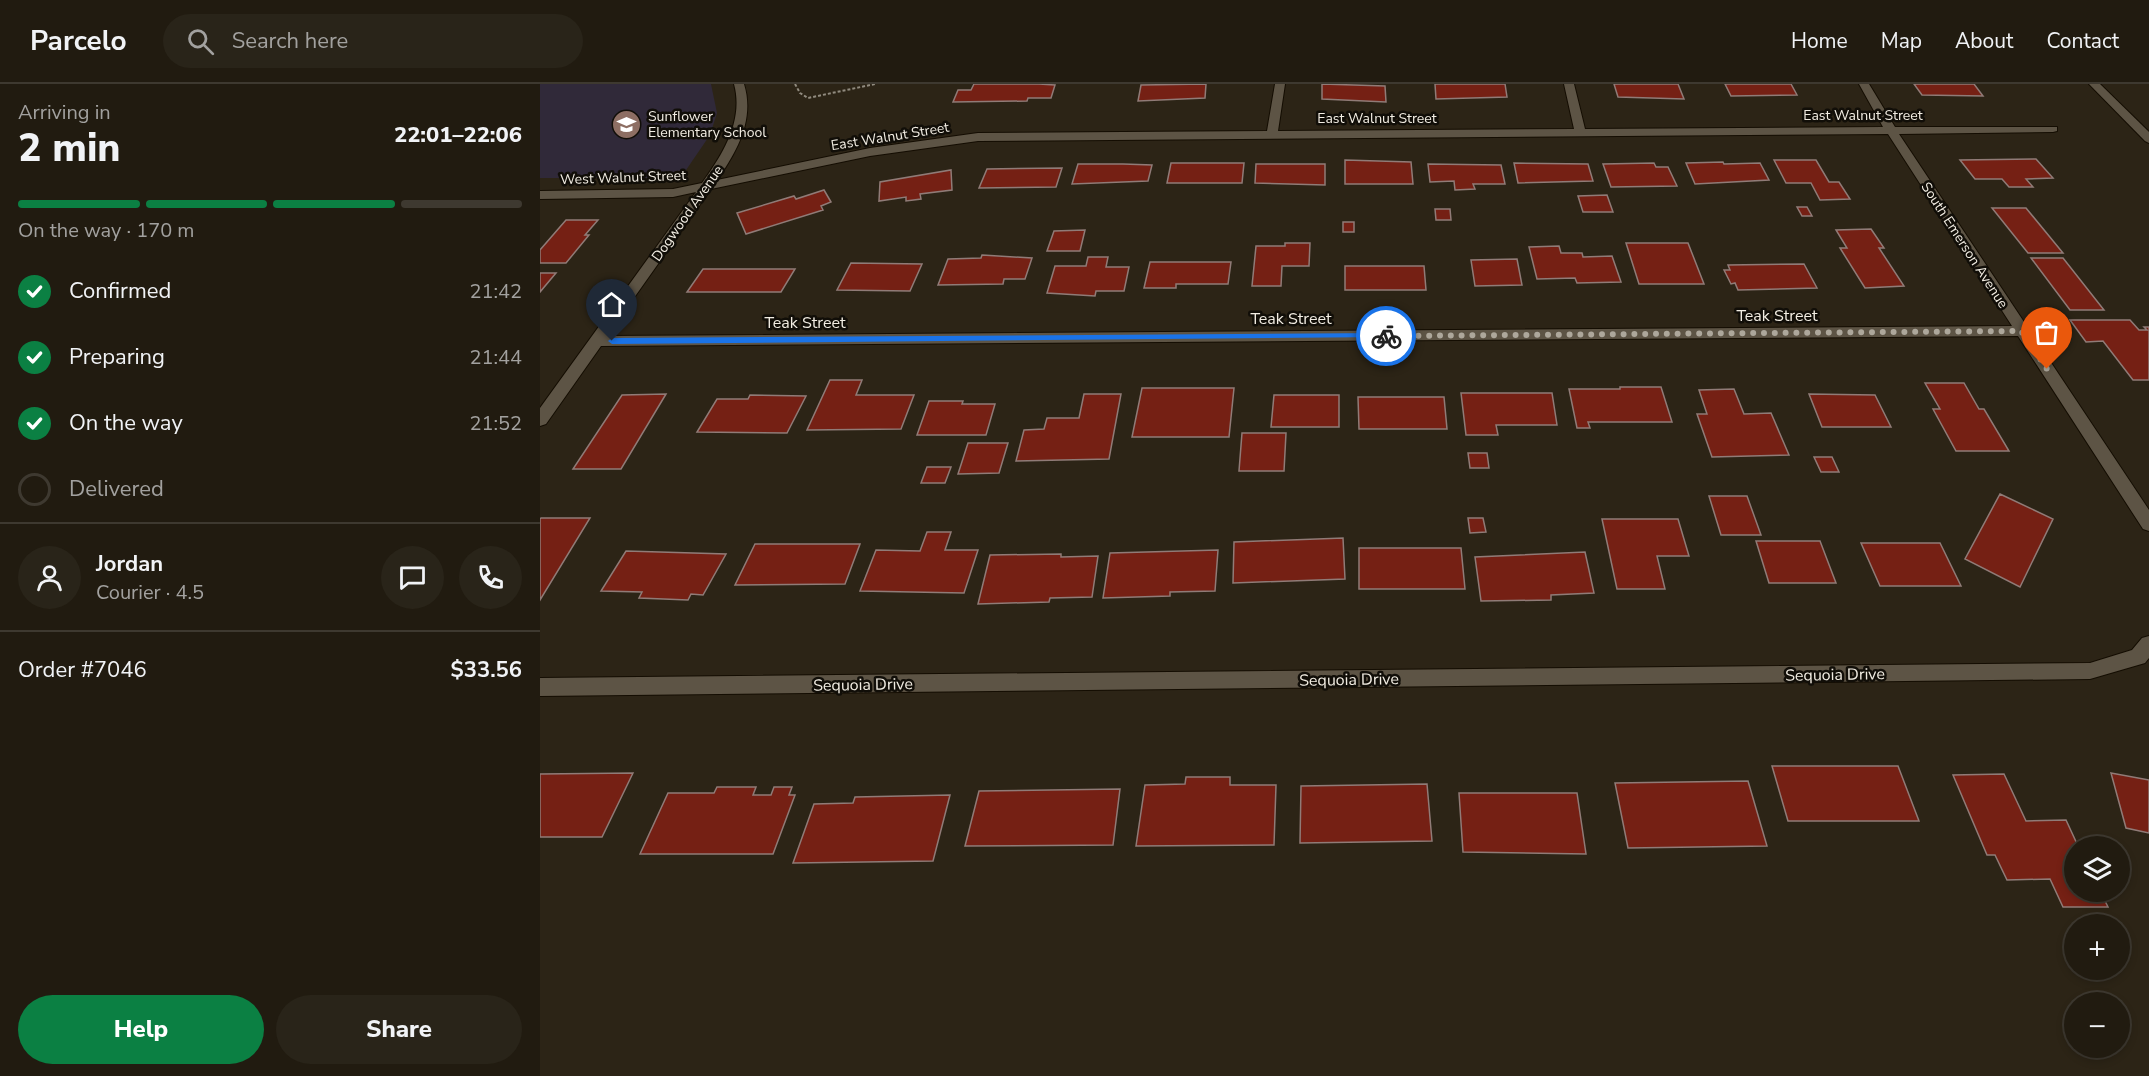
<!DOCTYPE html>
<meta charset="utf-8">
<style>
:root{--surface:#211b10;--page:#292419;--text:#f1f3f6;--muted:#a2a19f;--line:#3e3930;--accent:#0b8043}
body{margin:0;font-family:"Nunito Sans",sans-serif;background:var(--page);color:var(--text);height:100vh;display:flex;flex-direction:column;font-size:22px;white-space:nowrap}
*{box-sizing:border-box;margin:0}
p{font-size:20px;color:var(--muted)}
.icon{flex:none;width:33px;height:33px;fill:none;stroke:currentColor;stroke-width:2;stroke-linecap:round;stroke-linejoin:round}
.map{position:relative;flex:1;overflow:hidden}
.sheet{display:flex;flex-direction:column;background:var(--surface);width:540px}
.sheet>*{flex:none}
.fabs{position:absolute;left:1524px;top:752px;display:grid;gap:12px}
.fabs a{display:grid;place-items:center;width:66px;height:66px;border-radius:50%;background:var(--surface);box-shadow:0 3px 9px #0003,0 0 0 2px var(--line);font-size:30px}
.pin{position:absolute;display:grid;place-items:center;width:51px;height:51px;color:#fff;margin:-62px -26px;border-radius:50% 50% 50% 0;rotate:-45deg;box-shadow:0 0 6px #0007}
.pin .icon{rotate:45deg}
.courier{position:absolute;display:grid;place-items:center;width:60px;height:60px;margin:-30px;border:4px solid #1a73e8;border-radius:50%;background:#fff;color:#222;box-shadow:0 2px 8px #0007}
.overview em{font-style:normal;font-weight:800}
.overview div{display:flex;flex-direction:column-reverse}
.overview{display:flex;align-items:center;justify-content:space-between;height:102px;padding:0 18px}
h1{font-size:39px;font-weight:800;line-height:45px}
.bar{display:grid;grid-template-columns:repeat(4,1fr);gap:9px 6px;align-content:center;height:72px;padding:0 18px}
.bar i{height:8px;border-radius:4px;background:var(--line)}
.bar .current{background:var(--accent)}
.bar p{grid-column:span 4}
.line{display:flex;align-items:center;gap:15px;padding:0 18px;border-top:2px solid var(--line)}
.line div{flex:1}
.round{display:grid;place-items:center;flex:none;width:63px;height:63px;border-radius:32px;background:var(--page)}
ol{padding:0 18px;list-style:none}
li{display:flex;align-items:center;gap:18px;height:66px}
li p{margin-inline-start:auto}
li .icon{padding:6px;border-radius:50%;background:var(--accent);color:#fff;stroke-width:4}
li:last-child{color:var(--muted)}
li i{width:33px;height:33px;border:3px solid var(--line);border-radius:50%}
.cta{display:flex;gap:12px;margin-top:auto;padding:12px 18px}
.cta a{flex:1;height:69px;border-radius:36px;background:var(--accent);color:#fff;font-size:24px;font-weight:800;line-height:69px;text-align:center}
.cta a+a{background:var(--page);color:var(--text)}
header{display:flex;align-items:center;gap:36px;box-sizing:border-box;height:84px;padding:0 30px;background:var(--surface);border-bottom:2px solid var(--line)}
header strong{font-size:28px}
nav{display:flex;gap:33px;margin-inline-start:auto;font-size:21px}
.search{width:420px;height:54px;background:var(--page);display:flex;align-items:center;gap:15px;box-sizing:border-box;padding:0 21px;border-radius:33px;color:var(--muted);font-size:22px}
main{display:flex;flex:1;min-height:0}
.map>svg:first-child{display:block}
.education{fill:#302939}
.building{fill:#752014;stroke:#907b77;stroke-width:1.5}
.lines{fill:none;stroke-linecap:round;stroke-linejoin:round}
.service-casing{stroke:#140d02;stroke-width:2}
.minor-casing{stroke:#140d02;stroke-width:2}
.path{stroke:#918b7f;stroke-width:2;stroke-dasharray:3 2;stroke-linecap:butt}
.service{fill:#5d5445;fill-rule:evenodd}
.minor{fill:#5d5445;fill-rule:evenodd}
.route{fill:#1a73e8}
.done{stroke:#ada79b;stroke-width:6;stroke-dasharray:0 10.8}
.labels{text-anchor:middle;stroke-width:5;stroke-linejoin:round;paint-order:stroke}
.far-street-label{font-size:14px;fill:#f2ede3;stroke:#110e08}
.far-poi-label{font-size:14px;fill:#f2ede3;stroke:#110e08;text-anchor:start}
.street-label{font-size:16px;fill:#f2ede3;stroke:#110e08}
</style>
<header>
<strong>Parcelo</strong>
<div class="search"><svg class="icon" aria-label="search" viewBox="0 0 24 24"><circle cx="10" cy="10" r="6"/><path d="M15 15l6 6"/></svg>Search here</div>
<nav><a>Home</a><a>Map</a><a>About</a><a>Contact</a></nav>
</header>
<main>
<section class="sheet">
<div class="overview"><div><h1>2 min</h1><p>Arriving in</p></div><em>22:01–22:06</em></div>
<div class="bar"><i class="current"></i><i class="current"></i><i class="current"></i><i></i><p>On the way · 170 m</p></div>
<ol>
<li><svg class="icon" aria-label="check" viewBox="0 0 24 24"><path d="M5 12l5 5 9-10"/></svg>Confirmed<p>21:42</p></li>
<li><svg class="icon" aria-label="check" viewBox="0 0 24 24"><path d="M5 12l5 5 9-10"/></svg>Preparing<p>21:44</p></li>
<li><svg class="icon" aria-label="check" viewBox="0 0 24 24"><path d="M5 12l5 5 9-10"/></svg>On the way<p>21:52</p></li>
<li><i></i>Delivered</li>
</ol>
<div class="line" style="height:108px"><a class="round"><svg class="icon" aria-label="person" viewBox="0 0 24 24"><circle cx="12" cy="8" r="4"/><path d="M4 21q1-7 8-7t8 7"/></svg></a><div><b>Jordan</b><p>Courier · 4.5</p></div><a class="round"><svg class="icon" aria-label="chat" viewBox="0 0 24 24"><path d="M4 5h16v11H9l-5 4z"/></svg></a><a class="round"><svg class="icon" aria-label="phone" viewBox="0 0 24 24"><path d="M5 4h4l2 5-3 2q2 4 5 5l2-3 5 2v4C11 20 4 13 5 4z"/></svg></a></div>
<div class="line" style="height:78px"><div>Order #7046</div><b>$33.56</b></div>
<div class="cta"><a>Help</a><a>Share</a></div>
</section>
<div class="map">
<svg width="1609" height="992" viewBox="0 0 1609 992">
<rect width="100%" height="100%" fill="#2c2416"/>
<path class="education" d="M0,0H171L177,29L170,51L144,89L127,94H0Z"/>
<path class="building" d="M434,0H499L515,1L511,14H488L487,17L413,18L418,6H431Z
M666,0L665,14L598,17L601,1Z
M782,0L845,2L846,18L782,15Z
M895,0H965L967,13L896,15Z
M1074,0H1138L1144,15L1078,13Z
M1185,0H1251L1257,11L1191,12Z
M1374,0H1434L1443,12L1382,11Z
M1496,75L1513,94L1486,95L1493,103H1469L1462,95H1435L1420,76Z
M805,76L871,78L873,100H805Z
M1234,76H1276L1289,98H1299L1310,115L1280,116L1271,99H1246Z
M1183,78L1184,80L1220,79L1229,96L1155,100L1146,79Z
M631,79H704L702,99H627Z
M974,79L1048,80L1053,97L978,99Z
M1114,79L1116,83H1128L1137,102L1071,103L1063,80Z
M538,80H583L612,81L608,97L532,100Z
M716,80H785V101L715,99Z
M888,80L961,81L965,100H933L935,105L915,106L914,97L890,98Z
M522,84L516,103L439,104L447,85Z
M411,86L412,106L380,110L381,115L366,117V113L339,117L340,98Z
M284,106L291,118L281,122L283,126L206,150L197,129L254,112L256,115Z
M1067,111L1073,128H1043L1038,112Z
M1257,123H1267L1272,132H1262Z
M1452,124H1486L1523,169H1488Z
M895,125H910L911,136H896Z
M26,136H58L45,151H49L26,179H0V166Z
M803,138H814V148H803Z
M1331,145L1344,164H1339L1364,202L1325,204L1300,164H1307L1296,146Z
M545,146L540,167H507L514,147Z
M745,159H770L769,182H742L741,202H712L716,162H745Z
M1086,159H1148L1164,200H1099Z
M1019,162L1021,169H1042L1043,173L1072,172L1081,198L1037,199L1035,194L997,195L989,163Z
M442,171L492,174L485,195H464L463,200L398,201L408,175L441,174Z
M548,173H568L566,183H589L584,207H556L555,212L507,209L515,182H546Z
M1491,174H1523L1564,226H1530Z
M977,175L982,201L935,202L931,176Z
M610,178H691L688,200H636V204H604Z
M311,179L382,180L370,207L297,206Z
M1264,180L1277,204L1198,206L1195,199L1191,200L1184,186H1190L1188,181Z
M805,182H884L886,206H805Z
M163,185H255L241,208H147Z
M0,189H16L0,208Z
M1530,236H1590L1599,246H1607L1604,243H1609V296H1593L1563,257L1546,258Z
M290,296H322L316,311H374L361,345L267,346Z
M1385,299H1424L1439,325H1444L1469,367H1416L1393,325H1400Z
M1080,303H1121L1132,338H1048L1050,344H1037L1029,305H1080Z
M602,304H694L689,353H592Z
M1194,305L1204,330L1231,329L1249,371L1172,373L1157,330H1167L1159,306Z
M921,309H1012L1017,341H956L958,351H926Z
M126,310L81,385H33L82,311Z
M544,310H581L569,375L476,377L484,346L504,345L507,334H539Z
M1269,310L1335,311L1351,343H1282Z
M210,311L266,312L247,349L157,348L177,315H208Z
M734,311H799V343H731Z
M818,313H904L907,345H819Z
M389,317H423L422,320H455L446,351H377Z
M702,349H746L744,387H699Z
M428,359H468L459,389L418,390Z
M928,369H947L949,384H930Z
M1274,373H1292L1299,388H1281Z
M387,383H411L405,399H381Z
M1460,410L1513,435L1480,503L1425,475Z
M1169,412H1207L1221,451H1181Z
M1,434H50L0,516V435Z
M928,434H943L946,448L930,449Z
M1062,435H1138L1149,472H1117L1125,505H1077Z
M387,448H411L405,466H438L424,509L320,507L336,466L380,467Z
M803,454L805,495L693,499L694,458Z
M1216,457H1280L1296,499H1229Z
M1321,459H1400L1421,502H1340Z
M215,460H320L305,500L195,501Z
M819,464H921L925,505H819Z
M678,466L675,507L630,508V512L563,514L570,469Z
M86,467L186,470L163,511L151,510L148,516L99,514L102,508L61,507Z
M1045,468L1054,509L1011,511V516L941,517L935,473Z
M521,470V473L558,472L552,513L510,514L509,518L438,520L450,471Z
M1232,682H1358L1379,737H1248Z
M93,689L62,753H0V690Z
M1571,689L1609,696V749L1586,744Z
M1464,690L1486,737L1526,736L1538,762H1534V807H1560L1568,823H1523L1510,795L1467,796L1455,771H1447L1413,691Z
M646,693H690V701H736L734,761L596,762L605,701L645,700Z
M1208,697L1227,762L1088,764L1075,699Z
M887,700L892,757L760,759L761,702Z
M177,703H216L213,711H231L234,703H252L249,711H255L233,770H100L128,709H174Z
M580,705L573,761L425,762L439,707Z
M919,709H1037L1046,770L923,768Z
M410,711L393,777L253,779L274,720L313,719L315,713Z"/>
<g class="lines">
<defs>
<path id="service" d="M1549,0H1560L1609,48V59L1605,57Z"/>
<path id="minor" d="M194,0H204C215,35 197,68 177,96L330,64L438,49L727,47L735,0H745L738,47L1034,45L1024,0H1034L1045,45L1343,43L1319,0H1329L1355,43H1517V47L1513,48L1359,50L1609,426V447L1603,445L1478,252L61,262L6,340L0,342V324L156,108L133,113L0,115V107L133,105L162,99C183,70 204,36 194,0ZM1348,50L1472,242L67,252L171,105L330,72L438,57Z
M1609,552V574L1605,579L1550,595L0,612V594L1550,579L1592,566L1602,554Z"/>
</defs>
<use href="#service" class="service-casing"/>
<use href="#minor" class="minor-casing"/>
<path class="path" d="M255,0L260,9L268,14L335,0"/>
<use href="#service" class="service"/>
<use href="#minor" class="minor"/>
</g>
<path class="route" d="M846,249L849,250V253L72,260L68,257L72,254Z"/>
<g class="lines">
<path class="done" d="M846,252L1481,247L1507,285"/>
</g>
<defs>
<symbol id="school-disc" viewBox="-11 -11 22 22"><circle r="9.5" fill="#8d6e63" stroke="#110e08"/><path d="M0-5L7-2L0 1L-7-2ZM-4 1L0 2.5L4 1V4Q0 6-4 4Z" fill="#fff"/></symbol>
</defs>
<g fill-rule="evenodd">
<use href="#school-disc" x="70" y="24" width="33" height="33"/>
</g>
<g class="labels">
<g class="far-street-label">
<text x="1323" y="36">East Walnut Street</text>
<text x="837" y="39">East Walnut Street</text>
<text transform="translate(350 52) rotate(-9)" y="5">East Walnut Street</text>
<text transform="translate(83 93) rotate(-2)" y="5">West Walnut Street</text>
<text transform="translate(147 129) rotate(-55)" y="5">Dogwood Avenue</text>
<text transform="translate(1425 161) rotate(57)" y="5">South Emerson Avenue</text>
</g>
<g class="far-poi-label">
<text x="108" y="37">Sunflower<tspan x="108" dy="16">Elementary School</tspan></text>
</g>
<g class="street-label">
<text x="1237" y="237">Teak Street</text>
<text x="751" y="240">Teak Street</text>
<text x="265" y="244">Teak Street</text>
<text transform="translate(1295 590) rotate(-1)" y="6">Sequoia Drive</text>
<text transform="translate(809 595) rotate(-1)" y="6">Sequoia Drive</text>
<text transform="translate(323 600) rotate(-1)" y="6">Sequoia Drive</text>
</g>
</g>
</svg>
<div class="fabs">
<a><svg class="icon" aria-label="layers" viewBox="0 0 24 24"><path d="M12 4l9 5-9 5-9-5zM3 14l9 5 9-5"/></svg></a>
<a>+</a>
<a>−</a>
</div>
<div class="pin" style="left:1507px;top:285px;background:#ea580c"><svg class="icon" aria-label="bag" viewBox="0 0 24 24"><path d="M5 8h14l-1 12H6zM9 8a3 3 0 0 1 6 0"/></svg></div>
<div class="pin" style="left:72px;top:257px;background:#1f2937"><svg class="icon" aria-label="home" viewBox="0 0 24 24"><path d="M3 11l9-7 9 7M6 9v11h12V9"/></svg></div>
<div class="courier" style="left:846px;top:252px"><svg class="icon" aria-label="bike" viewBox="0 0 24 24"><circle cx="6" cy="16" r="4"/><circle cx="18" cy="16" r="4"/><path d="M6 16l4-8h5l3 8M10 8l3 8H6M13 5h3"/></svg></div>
</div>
</main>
